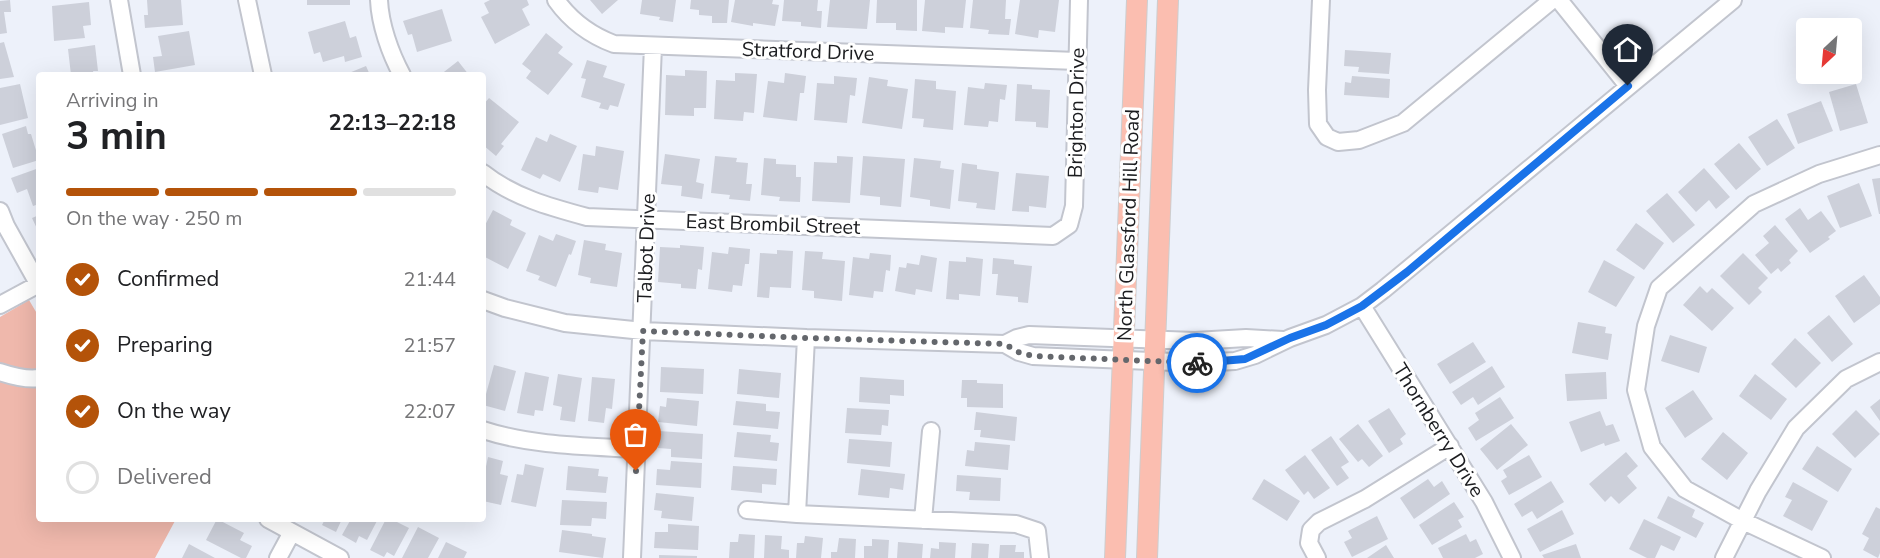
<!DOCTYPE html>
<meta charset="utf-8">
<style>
:root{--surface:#fff;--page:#f6f6f6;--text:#202124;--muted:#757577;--line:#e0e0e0;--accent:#b45309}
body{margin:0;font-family:"Nunito Sans",sans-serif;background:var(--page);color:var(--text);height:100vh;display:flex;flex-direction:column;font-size:22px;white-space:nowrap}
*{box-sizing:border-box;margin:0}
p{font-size:20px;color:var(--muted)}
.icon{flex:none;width:33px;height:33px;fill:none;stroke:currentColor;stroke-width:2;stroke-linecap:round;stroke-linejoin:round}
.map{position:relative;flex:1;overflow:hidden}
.panel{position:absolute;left:36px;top:72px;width:450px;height:450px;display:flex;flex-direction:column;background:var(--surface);border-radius:6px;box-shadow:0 6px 24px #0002}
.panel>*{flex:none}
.needle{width:39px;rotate:206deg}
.buttons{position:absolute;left:1796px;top:18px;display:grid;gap:12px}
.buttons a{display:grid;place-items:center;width:66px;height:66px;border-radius:6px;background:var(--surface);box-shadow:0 6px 24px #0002;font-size:30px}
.pin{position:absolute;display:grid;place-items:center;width:51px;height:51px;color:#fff;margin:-62px -26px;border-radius:50% 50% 50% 0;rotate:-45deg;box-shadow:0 0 6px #0007}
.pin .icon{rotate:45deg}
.courier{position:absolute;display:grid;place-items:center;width:60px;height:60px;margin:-30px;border:4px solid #1a73e8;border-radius:50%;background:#fff;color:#222;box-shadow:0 2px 8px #0007}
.overview em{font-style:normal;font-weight:700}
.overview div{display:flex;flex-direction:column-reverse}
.overview{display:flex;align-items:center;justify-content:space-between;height:102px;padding:0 30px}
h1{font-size:39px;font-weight:700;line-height:45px}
.bar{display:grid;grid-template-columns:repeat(4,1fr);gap:9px 6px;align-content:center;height:72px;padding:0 30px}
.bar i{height:8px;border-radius:4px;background:var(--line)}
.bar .on{background:var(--accent)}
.bar p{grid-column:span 4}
ol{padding:0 30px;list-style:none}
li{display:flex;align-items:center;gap:18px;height:66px}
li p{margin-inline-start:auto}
li .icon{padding:6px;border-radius:50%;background:var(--accent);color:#fff;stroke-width:4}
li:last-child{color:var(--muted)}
li i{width:33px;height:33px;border:3px solid var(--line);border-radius:50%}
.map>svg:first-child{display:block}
.green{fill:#efb8ac}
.building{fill:#cdd0da}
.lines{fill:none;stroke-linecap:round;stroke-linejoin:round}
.minor-casing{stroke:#c2c5ce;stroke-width:20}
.major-casing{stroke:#cdcdce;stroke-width:22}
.minor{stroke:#fff;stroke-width:16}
.major{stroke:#fbbeb0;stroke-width:20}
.done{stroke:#64676c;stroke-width:6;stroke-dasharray:0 10.8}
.route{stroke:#1a73e8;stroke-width:8}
.labels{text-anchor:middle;stroke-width:6;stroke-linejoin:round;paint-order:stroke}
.street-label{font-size:20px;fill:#1b1c1f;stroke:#fff}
</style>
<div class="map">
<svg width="1880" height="558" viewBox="0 0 1880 558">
<rect width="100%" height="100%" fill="#edf1fa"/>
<path class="green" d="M29,300L39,317V519H176L155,558H0V317Z"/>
<path class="building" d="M10,0L11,12H4L7,33L0,34V1Z
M147,0H181L183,25L145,28L144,15H148Z
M307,0H350V5H307Z
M490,0H527L529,5L522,9L530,25L495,44L481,17L489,13L484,3Z
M590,0H618L602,14Z
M642,0H676L673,22L659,20L660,17L640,14Z
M691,0H729L727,23H712V16L699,15V10L690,9Z
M735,0H773L772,4L779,5L775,26L753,23V26L731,22Z
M784,0H818L817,11H822L821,28L801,26V22L782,21Z
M830,0H870L867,29L827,27Z
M877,0H917V31L896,30V23H876Z
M925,0H966L963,28L945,27V33L922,31Z
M973,0H1006L1005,19H1011L1009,35L988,34L989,30L970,28Z
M1020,0H1059L1055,32L1039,30L1038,38L1015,34Z
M89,2L91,25L83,26L85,38L54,41L52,6Z
M442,9L452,41L417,52L412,34L408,35L403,21Z
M345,21L350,38L356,36L362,57L345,62L344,56L323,62L320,52L314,54L308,32Z
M189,31L195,65L155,72L153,57L162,56L158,36Z
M546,33L563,47L558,53L573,64L548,95L526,78L531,71L522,64Z
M4,42L14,77L0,79V43Z
M95,45L98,71H93L94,75H71L68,49Z
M1345,50L1391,53L1389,74L1358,72L1359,67L1344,66Z
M587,60L607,66L603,77L625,84L618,107L610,105L608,110L599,108L601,103L581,97L586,79L581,78Z
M458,61L469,75H440Z
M366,66L370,75H344Z
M685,70L707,71L706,108H694V116L665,115L666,75L685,76Z
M735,73L757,74L754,113L744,112L743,121L714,119L716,80L735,81Z
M785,73L806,76L804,93H800L797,121L763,117L768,81L784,83Z
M834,76L857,78L855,96L850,95L847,123L814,120L817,83L834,84Z
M1352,76L1390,79L1389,98L1344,95L1345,82L1351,83Z
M869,77L888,80L887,86L908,89L902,129L862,123Z
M915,79L936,81V89L956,91L953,130L923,127L924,119L912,118Z
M985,83L1007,85L1005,100L1000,99L998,122L989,121L988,127L964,125L968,87L984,89Z
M20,84L28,118L0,125V88Z
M1017,84L1032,85V89L1050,90L1048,128L1036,127V122L1015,121Z
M1856,84L1868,123L1840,131L1829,92Z
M489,98L519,122L501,144L504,146L496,156L483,145V141L486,137L483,135V105Z
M1821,101L1833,131L1798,144L1787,114Z
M1777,119L1795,148L1767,166L1748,137Z
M26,126L28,134H31L39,160L13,168L2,134Z
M550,134L577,146L560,182L543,174L540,179L521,170L536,137L547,142Z
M1739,143L1761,169L1736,190L1714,164Z
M596,146L624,151L618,190L599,187L598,193L578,190L583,154L595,156Z
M665,154L700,159L696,182L704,184L702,199L681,196L682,186L661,184Z
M715,156L737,158L736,162L748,163L746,184H752L750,201L729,199L730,195L711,193Z
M837,156L853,157L850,203L812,201L814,162L837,163Z
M863,156L905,159L901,207L880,205V197L860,195Z
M764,158L776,159V164L796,165V177H801L800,202L779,201L780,197L761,195Z
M914,158L941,161L940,168L954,170L950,209L930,206V200L910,197Z
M962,163L977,165V169L999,172L995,210L976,208L977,203L958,201Z
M39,168V204L33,206L27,189L17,193L11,178Z
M1704,168L1730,197L1716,209L1709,200L1696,212L1678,192Z
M1016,173L1049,176L1046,208L1029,206V212L1012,211Z
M1880,178V214H1879L1872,179Z
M1859,183L1872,216L1840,228L1827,196Z
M1667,193L1695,225L1673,243L1646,211Z
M1800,208L1808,220L1821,211L1836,231L1828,237L1830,239L1810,253L1785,219Z
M493,210L512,220L510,225L526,233L508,269L483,256L486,248L483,247V229Z
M39,215V233L32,218Z
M1636,223L1664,243L1644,270L1616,250Z
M1775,225L1798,251L1789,260L1791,263L1781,272L1778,268L1771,274L1755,255L1769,243L1763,236Z
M556,234L576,241L571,255L569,254L556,287L538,280L540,276L526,271L539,235L553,241Z
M584,240L606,244L605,250L622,253L617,287L590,283L591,278L578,275Z
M680,245L704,247L702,270L698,269L696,289L681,288V284L658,282L660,247L680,248Z
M729,247L750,249L749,264H745L742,286L733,285L732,292L708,289L712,252L728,254Z
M777,250L793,251L791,288L770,287L769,298L757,297L760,253L777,254Z
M805,251L823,252L822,259L845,261L842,301L814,298V291L802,290Z
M870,253L891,255L890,271L886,270L883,292L874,291L873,298L849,295L853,257L869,259Z
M1743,253L1768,278L1758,288L1762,292L1749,305L1720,276Z
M921,255L937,258L932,292L916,289L915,295L895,291L899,267L906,268L907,263L919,265Z
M966,257L983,259L980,296L959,294V300L946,299L949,261L966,262Z
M993,258L1014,260V264L1032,266L1028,303L1018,302V297L996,295L998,274H992Z
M1604,260L1635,277L1616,307L1588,292Z
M1864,275L1880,297V304L1854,323L1835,296Z
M1700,286L1707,293L1712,288L1734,308L1712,331L1683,305Z
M1829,315L1853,344L1832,362L1807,333Z
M1578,322L1606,327L1605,333L1612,334L1608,360L1572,353Z
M1670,335L1707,347L1699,373L1661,361Z
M1795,338L1821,363L1796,388L1771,364Z
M1473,342L1486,362L1450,384L1437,364Z
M494,365L516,371L505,411L483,405Z
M1492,366L1505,387L1478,405L1473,397L1461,405L1452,392Z
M661,367L704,369L703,394L660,392Z
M739,369L781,373L779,398L737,394Z
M525,372L549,377L543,411L535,410L534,416L517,413Z
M1606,372L1607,399L1567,401L1565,374Z
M558,374L582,378L575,422L560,420L562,407L553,405Z
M1755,374L1787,399L1771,420L1739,396Z
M592,377L615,379L612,409L606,408L604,423L588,421Z
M860,377L904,380V396L890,395V404L859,402Z
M962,380H977V383L1003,384V408L967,407V398H961Z
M1693,390L1713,419L1685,438L1665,408Z
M1500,397L1514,418L1476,441L1468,428L1479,420L1475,413Z
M667,398L699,401L697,426L658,422L660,406L666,407Z
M1880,399V421L1870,407Z
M736,401L766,404V411L780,412L778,429L733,425Z
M847,408L889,410L888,426L882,425L881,435L845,433Z
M1389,408L1406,434L1400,439L1403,444L1389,453L1368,421Z
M1856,410L1880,434L1855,458L1832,434Z
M1600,411L1606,426L1613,424L1620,441L1605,446L1604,443L1581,452L1569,422Z
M976,412L1017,417L1015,441L980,437L981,430H974Z
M1358,424L1383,456L1369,467L1362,459L1358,462L1339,439Z
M1511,424L1528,445L1497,470L1480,449Z
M659,431L703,434L702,459L671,457V449L658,448Z
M737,432L771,435L770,442L779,443L777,461L734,457Z
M1723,432L1748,453L1727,480L1701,459Z
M1331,436L1349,462L1341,467L1349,478L1337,486L1311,450Z
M849,439L892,442L890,467L847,463Z
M975,442L1010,445L1008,470L965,466L967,450L974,451Z
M1817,446L1852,469L1838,492L1802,469Z
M1626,452L1638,466L1627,476L1637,488L1619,504L1611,496L1605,502L1589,484Z
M1305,455L1330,488L1314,499L1308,491L1304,495L1285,470Z
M1529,455L1542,477L1509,495L1501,481L1507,477L1503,470Z
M488,457L503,461L500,474L508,476L501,505L483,501V481Z
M671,461L702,463L701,488L656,485L657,469L670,470Z
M525,464L544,468L536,507L511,502L517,474L523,475Z
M568,466L599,469L598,476L608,477L606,493L566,490Z
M733,466L777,469L776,485L762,484V493L731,490Z
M861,469L905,474L903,490L890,488L889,498L858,495Z
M957,475L1001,478L1000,501L969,500L970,492L956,491Z
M1264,479L1300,501L1287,521L1252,499Z
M1428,479L1434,487L1442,481L1450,494L1414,519L1400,498Z
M1551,481L1564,502L1537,519L1532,511L1522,517L1514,504Z
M1793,482L1828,501L1812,531L1783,516L1792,500L1785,497Z
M656,493L694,497L692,521L661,518L662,511L654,510Z
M1668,496L1695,510L1692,517L1704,523L1696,538L1657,518Z
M562,500L607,502L606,519L592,518L591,526L560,525Z
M1454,502L1464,517L1458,520L1462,527L1432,545L1419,525Z
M1876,507L1880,509V553L1878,558L1863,550L1869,538L1862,534Z
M1562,510L1574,534L1540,552L1527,529Z
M1377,516L1388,539L1352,557L1344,542L1352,538L1348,531Z
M217,519L244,533L240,540L252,546L246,558H241L206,540Z
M325,519H342L336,532L322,525Z
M351,519H378L367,540L359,536L356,543L342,535Z
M386,519H391L409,528L394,556L387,552L384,557L370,550Z
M1644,519L1681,537L1674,551L1661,545L1655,558H1647L1629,549Z
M668,524L699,526L698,550L654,548L655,532H668Z
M418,527L439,538L428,558H402Z
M562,530L592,534V536L606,538L603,558L559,552Z
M739,534L755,535L754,558H729L730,542H738Z
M1466,534L1470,542L1476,539L1483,554L1475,558H1443L1438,548Z
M765,535L782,536L781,549L789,550V558H764Z
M805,536L823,538L821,558H796L797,543H804Z
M839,538L856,539L855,558H831V552H837Z
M872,539L889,540L888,558H864V546H872Z
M446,542L467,552L464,558H438Z
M898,542L923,544L922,558H897Z
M939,542L956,543L955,558H930L931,548L939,549Z
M972,543L989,544L988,558H971Z
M189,544L215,558H182Z
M1576,544L1581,558H1544L1542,555Z
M1000,545H1016L1015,552H1024V558H999Z
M1386,545L1394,558H1367Z
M659,555L697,556V558H659Z"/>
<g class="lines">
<defs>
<path id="minor" d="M119,0L132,75
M247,0L263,75
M379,0C380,24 390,53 402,75
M556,0C571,21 590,35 614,44L1077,61
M1321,0L1317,90L1318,124L1327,137L1338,142L1359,140L1403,123L1552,0
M1559,0L1628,86
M483,173C513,197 550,207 587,217L1053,236L1069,225L1074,206L1079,0
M0,211L6,226L39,285
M483,300L505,308L565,323L643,331L806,338L1005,344L1017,338L1029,335L1195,341L1246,338L1283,340
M0,305L39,284
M1362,306L1484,502L1512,558
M1005,344L1019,352L1033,356L1197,363L1235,361L1255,355L1290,338L1326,325L1362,306L1383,290L1733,0
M0,372C12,376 26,380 39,378
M483,430C532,446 586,446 637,449
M747,510L797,514L1016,524L1037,531L1040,558
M797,514L806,338
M268,519L340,558
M923,520L931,431
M278,558L292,532
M632,558L653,46
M1317,558L1309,543L1311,530L1319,522L1365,499L1450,446
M1724,558L1758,491L1796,428L1846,379L1880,362
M1822,558L1743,521L1685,489L1652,447L1636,390L1646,326L1659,288L1754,204L1819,174L1880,155"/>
<path id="major" d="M1115,558L1137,0
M1147,558L1168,0"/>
</defs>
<use href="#minor" class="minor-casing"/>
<use href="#major" class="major-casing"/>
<use href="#minor" class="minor"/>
<use href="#major" class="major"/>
</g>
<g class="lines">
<path class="done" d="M636,471L643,331L806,338L1005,344L1018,352L1033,356L1197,363"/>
<path class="route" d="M1197,363L1245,359L1290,338L1326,325L1362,306L1407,272L1628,86"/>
</g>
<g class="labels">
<g class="street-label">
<text transform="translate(808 51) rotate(2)" y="7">Stratford Drive</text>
<text transform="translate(1076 113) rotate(-89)" y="7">Brighton Drive</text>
<text transform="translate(773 224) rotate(2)" y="7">East Brombil Street</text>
<text transform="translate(1128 225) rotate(-88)" y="7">North Glassford Hill Road</text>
<text transform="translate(646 248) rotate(-88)" y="7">Talbot Drive</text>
<text transform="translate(1439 430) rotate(58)" y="7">Thornberry Drive</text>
</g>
</g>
</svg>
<div class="buttons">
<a><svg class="needle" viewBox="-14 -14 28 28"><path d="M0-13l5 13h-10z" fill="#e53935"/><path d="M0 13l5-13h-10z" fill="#757577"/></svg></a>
</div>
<div class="pin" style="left:636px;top:471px;background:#ea580c"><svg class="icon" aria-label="bag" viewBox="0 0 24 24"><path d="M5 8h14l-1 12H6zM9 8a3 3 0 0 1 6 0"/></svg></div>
<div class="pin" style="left:1628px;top:86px;background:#1f2937"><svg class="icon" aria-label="home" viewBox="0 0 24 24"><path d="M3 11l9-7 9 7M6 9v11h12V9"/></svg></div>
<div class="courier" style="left:1197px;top:363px"><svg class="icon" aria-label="bike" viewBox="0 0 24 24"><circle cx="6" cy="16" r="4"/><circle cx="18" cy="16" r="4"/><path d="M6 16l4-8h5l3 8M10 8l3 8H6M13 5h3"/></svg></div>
<section class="panel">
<div class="overview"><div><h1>3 min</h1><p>Arriving in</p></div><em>22:13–22:18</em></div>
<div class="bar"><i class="on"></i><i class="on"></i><i class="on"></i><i></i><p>On the way · 250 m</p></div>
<ol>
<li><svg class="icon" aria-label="check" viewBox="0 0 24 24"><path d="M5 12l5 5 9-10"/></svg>Confirmed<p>21:44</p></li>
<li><svg class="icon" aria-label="check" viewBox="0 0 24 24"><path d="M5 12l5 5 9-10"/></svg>Preparing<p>21:57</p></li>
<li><svg class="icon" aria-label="check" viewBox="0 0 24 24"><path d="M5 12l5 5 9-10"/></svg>On the way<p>22:07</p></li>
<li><i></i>Delivered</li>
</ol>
</section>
</div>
